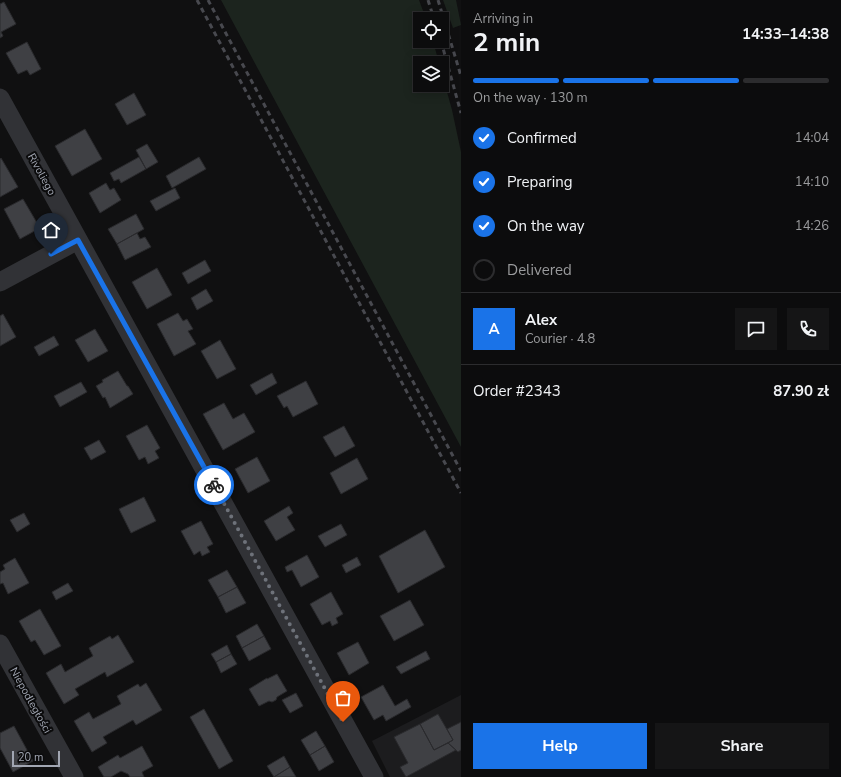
<!DOCTYPE html>
<meta charset="utf-8">
<style>
:root{--surface:#0c0c0d;--page:#151516;--text:#f1f3f6;--muted:#9a9b9d;--line:#2c2c2e;--accent:#1a73e8}
body{margin:0;font-family:"Nunito Sans",sans-serif;background:var(--page);color:var(--text);height:100vh;display:flex;flex-direction:column;font-size:15px;white-space:nowrap}
*{box-sizing:border-box;margin:0}
p{font-size:13px;color:var(--muted)}
.icon{flex:none;width:22px;height:22px;fill:none;stroke:currentColor;stroke-width:2;stroke-linecap:round;stroke-linejoin:round}
.map{position:relative;flex:1;overflow:hidden}
.panel{display:flex;flex-direction:column;background:var(--surface);width:380px}
.panel>*{flex:none}
.buttons{position:absolute;left:413px;top:12px;display:grid;gap:8px}
.buttons a{display:grid;place-items:center;width:36px;height:36px;border-radius:0px;background:var(--surface);box-shadow:0 2px 10px #0003,0 0 0 1px var(--line);font-size:20px}
.scale{position:absolute;left:12px;bottom:10px;width:48px;box-sizing:border-box;padding-left:4px;border:2px solid #a1a6b2;border-top:0;font-size:11px;line-height:14px;white-space:nowrap;color:#a1a6b2;-webkit-text-stroke:3px #0b0b0c;paint-order:stroke}
.pin{position:absolute;display:grid;place-items:center;width:34px;height:34px;color:#fff;margin:-41px -17px;border-radius:50% 50% 50% 0;rotate:-45deg;box-shadow:0 0 4px #0007}
.pin .icon{rotate:45deg}
.courier{position:absolute;display:grid;place-items:center;width:40px;height:40px;margin:-20px;border:3px solid #1a73e8;border-radius:50%;background:#fff;color:#222;box-shadow:0 1px 5px #0007}
.head em{font-style:normal;font-weight:700}
.head div{display:flex;flex-direction:column-reverse}
.head{display:flex;align-items:center;justify-content:space-between;height:68px;padding:0 12px}
h1{font-size:26px;font-weight:700;line-height:30px}
.bar{display:grid;grid-template-columns:repeat(4,1fr);gap:6px 4px;align-content:center;height:48px;padding:0 12px}
.bar i{height:5px;border-radius:3px;background:var(--line)}
.bar .on{background:var(--accent)}
.bar p{grid-column:span 4}
.line{display:flex;align-items:center;gap:10px;padding:0 12px;border-top:1px solid var(--line)}
.line div{flex:1}
.round{display:grid;place-items:center;flex:none;width:42px;height:42px;border-radius:0px;background:var(--page)}
ol{padding:0 12px;list-style:none}
li{display:flex;align-items:center;gap:12px;height:44px}
li p{margin-inline-start:auto}
li .icon{padding:4px;border-radius:50%;background:var(--accent);color:#fff;stroke-width:4}
li:last-child{color:var(--muted)}
li i{width:22px;height:22px;border:2px solid var(--line);border-radius:50%}
.button{display:flex;gap:8px;margin-top:auto;padding:8px 12px}
.button a{flex:1;height:46px;border-radius:0px;background:var(--accent);color:#fff;font-size:16px;font-weight:700;line-height:46px;text-align:center}
.button a+a{background:var(--page);color:var(--text)}
main{display:flex;flex:1;min-height:0}
.map>svg:first-child{display:block}
.built{fill:#1c1c1e}
.green{fill:#1c241e}
.building{fill:#3f4044;stroke:#2a2a2d}
.lines{fill:none;stroke-linecap:round;stroke-linejoin:round}
.street{stroke:#313236;stroke-width:19}
.rail{stroke:#48494f;stroke-width:3;stroke-dasharray:5 4;stroke-linecap:butt}
.done{stroke:#6e727a;stroke-width:4;stroke-dasharray:0 7.2}
.route{stroke:#1a73e8;stroke-width:5}
.labels{text-anchor:middle;stroke-width:4;stroke-linejoin:round;paint-order:stroke}
.street-label{font-size:11px;fill:#a1a6b2;stroke:#0b0b0c}
</style>
<main>
<div class="map">
<svg width="461" height="777" viewBox="0 0 461 777">
<rect width="100%" height="100%" fill="#101011"/>
<path class="built" d="M461,695V777H390L372,741Z"/>
<path class="green" d="M221,0H419L426,19H420V41H433L439,63H420V85H442V74L452,110L461,152V447Z
M443,0H456L461,25L453,28Z"/>
<path class="building" d="M4,2L16,24L1,32L3,36L0,38V4Z
M27,42L41,69L30,75L27,70L18,74L6,53Z
M134,93L146,115L127,125L115,104Z
M85,129L102,159L72,176L55,146Z
M147,144L158,162L146,169L136,150Z
M139,157L146,169L121,183L119,179L114,181L110,173Z
M199,157L206,169L172,188L166,176Z
M1,158L18,187L0,197V159Z
M106,183L110,190L114,188L121,200L100,213L89,193Z
M175,188L180,198L156,211L150,201Z
M23,199L40,228L20,239L4,209Z
M136,214L144,229L117,244L108,229Z
M137,233L140,239L145,237L151,247L125,260L117,244Z
M205,260L211,271L188,284L182,273Z
M157,268L172,295L147,309L132,282Z
M206,289L213,301L197,310L191,298Z
M178,313L183,321L187,319L193,329L188,331L196,344L174,356L157,324Z
M3,314L16,337L0,346V316Z
M95,329L108,351L88,362L75,340Z
M54,336L59,345L39,356L34,347Z
M220,340L236,369L217,379L201,351Z
M118,371L127,386H128L133,394L110,408L105,397L103,398L96,386L103,382L102,380Z
M272,373L277,383L256,395L250,385Z
M306,381L318,404L293,417L287,406L284,408L277,396Z
M81,382L87,392L60,407L54,396Z
M224,403L233,419L244,413L255,432L223,450L203,414Z
M147,425L160,448L155,451L159,458L148,464L145,457L139,460L126,436Z
M344,426L355,446L335,457L323,437Z
M99,440L106,452L91,460L84,448Z
M257,457L270,481L248,493L235,469Z
M357,458L368,479L341,494L330,473Z
M144,497L156,521L131,533L119,509Z
M289,506L293,513L287,517L295,530L276,541L264,521Z
M24,513L30,524L17,532L10,520Z
M201,521L213,544L207,547L210,552L202,556L200,551L194,555L181,531Z
M341,524L347,535L325,547L318,536Z
M425,530L445,567L398,593L379,556Z
M307,555L319,577L301,587L292,570L287,572L285,567Z
M357,557L361,565L346,573L342,565Z
M15,558L29,583L8,594L3,583L0,584V572L5,569L3,565Z
M227,570L237,587L218,597L208,580Z
M68,583L73,591L56,600L52,592Z
M237,587L246,603L226,613L218,597Z
M331,592L343,614L336,618L338,623L332,626L330,621L322,625L310,604Z
M410,600L424,625L394,641L380,616Z
M40,609L61,646L44,655L35,640L31,642L19,621Z
M257,624L264,636L242,648L236,636Z
M118,635L134,662L107,677L105,672L75,689L79,695L64,704L46,673L61,664L65,672L93,656L89,648L110,636L112,639Z
M264,636L271,649L249,661L242,648Z
M358,642L369,663L349,675L337,653Z
M227,645L231,654L216,662L211,654Z
M426,651L430,659L401,674L396,667Z
M231,654L237,664L221,673L216,662Z
M277,674L287,691L277,697L276,700L272,702L269,701L259,706L249,689L267,678V679Z
M146,683L162,710L136,725L133,720L103,737L107,743L92,752L74,721L89,712L93,719L121,704L117,696L138,684L140,687Z
M383,685L395,706L407,699L411,707L386,721L383,715L374,720L361,697Z
M296,693L303,706L290,713L282,700Z
M204,709L233,761L219,769L190,717Z
M438,714L453,740L434,750L420,724Z
M461,722V750L458,752L448,743L453,740L447,729Z
M420,724L434,750L448,743L456,750L406,777L400,767L408,763L394,737Z
M14,726L33,761L13,772L0,748V733Z
M316,731L325,746L310,755L301,740Z
M142,746L153,766L142,772L144,777H130L128,774L121,771L111,777H104L98,767L118,755L120,758Z
M325,746L334,762L319,771L310,755Z
M284,756L290,767L274,777L267,766Z
M290,767L296,777H274Z"/>
<g class="lines">
<path class="street" d="M0,98L374,777
M0,282L78,240
M0,644L74,777"/>
<path class="rail" d="M197,0L461,493
M208,0L461,471
M428,0L434,19
M438,0L461,76
M441,41L461,113"/>
</g>
<g class="lines">
<path class="done" d="M214,485L343,722"/>
<path class="route" d="M51,254L78,240L214,485"/>
</g>
<g class="labels">
<g class="street-label">
<text transform="translate(42 174) rotate(61)" y="4">Rivoliego</text>
<text transform="translate(31 700) rotate(61)" y="4">Niepodległości</text>
</g>
</g>
</svg>
<div class="buttons">
<a><svg class="icon" aria-label="locate" viewBox="0 0 24 24"><circle cx="12" cy="12" r="6"/><path d="M12 2v4M12 18v4M2 12h4M18 12h4"/></svg></a>
<a><svg class="icon" aria-label="layers" viewBox="0 0 24 24"><path d="M12 4l9 5-9 5-9-5zM3 14l9 5 9-5"/></svg></a>
</div>
<div class="scale">20 m</div>
<div class="pin" style="left:343px;top:722px;background:#ea580c"><svg class="icon" aria-label="bag" viewBox="0 0 24 24"><path d="M5 8h14l-1 12H6zM9 8a3 3 0 0 1 6 0"/></svg></div>
<div class="pin" style="left:51px;top:254px;background:#1f2937"><svg class="icon" aria-label="home" viewBox="0 0 24 24"><path d="M3 11l9-7 9 7M6 9v11h12V9"/></svg></div>
<div class="courier" style="left:214px;top:485px"><svg class="icon" aria-label="bike" viewBox="0 0 24 24"><circle cx="6" cy="16" r="4"/><circle cx="18" cy="16" r="4"/><path d="M6 16l4-8h5l3 8M10 8l3 8H6M13 5h3"/></svg></div>
</div>
<section class="panel">
<div class="head"><div><h1>2 min</h1><p>Arriving in</p></div><em>14:33–14:38</em></div>
<div class="bar"><i class="on"></i><i class="on"></i><i class="on"></i><i></i><p>On the way · 130 m</p></div>
<ol>
<li><svg class="icon" aria-label="check" viewBox="0 0 24 24"><path d="M5 12l5 5 9-10"/></svg>Confirmed<p>14:04</p></li>
<li><svg class="icon" aria-label="check" viewBox="0 0 24 24"><path d="M5 12l5 5 9-10"/></svg>Preparing<p>14:10</p></li>
<li><svg class="icon" aria-label="check" viewBox="0 0 24 24"><path d="M5 12l5 5 9-10"/></svg>On the way<p>14:26</p></li>
<li><i></i>Delivered</li>
</ol>
<div class="line" style="height:72px"><b class="round" style="background:var(--accent);color:#fff">A</b><div><b>Alex</b><p>Courier · 4.8</p></div><a class="round"><svg class="icon" aria-label="chat" viewBox="0 0 24 24"><path d="M4 5h16v11H9l-5 4z"/></svg></a><a class="round"><svg class="icon" aria-label="phone" viewBox="0 0 24 24"><path d="M5 4h4l2 5-3 2q2 4 5 5l2-3 5 2v4C11 20 4 13 5 4z"/></svg></a></div>
<div class="line" style="height:52px"><div>Order #2343</div><b>87.90 zł</b></div>
<div class="button"><a>Help</a><a>Share</a></div>
</section>
</main>
